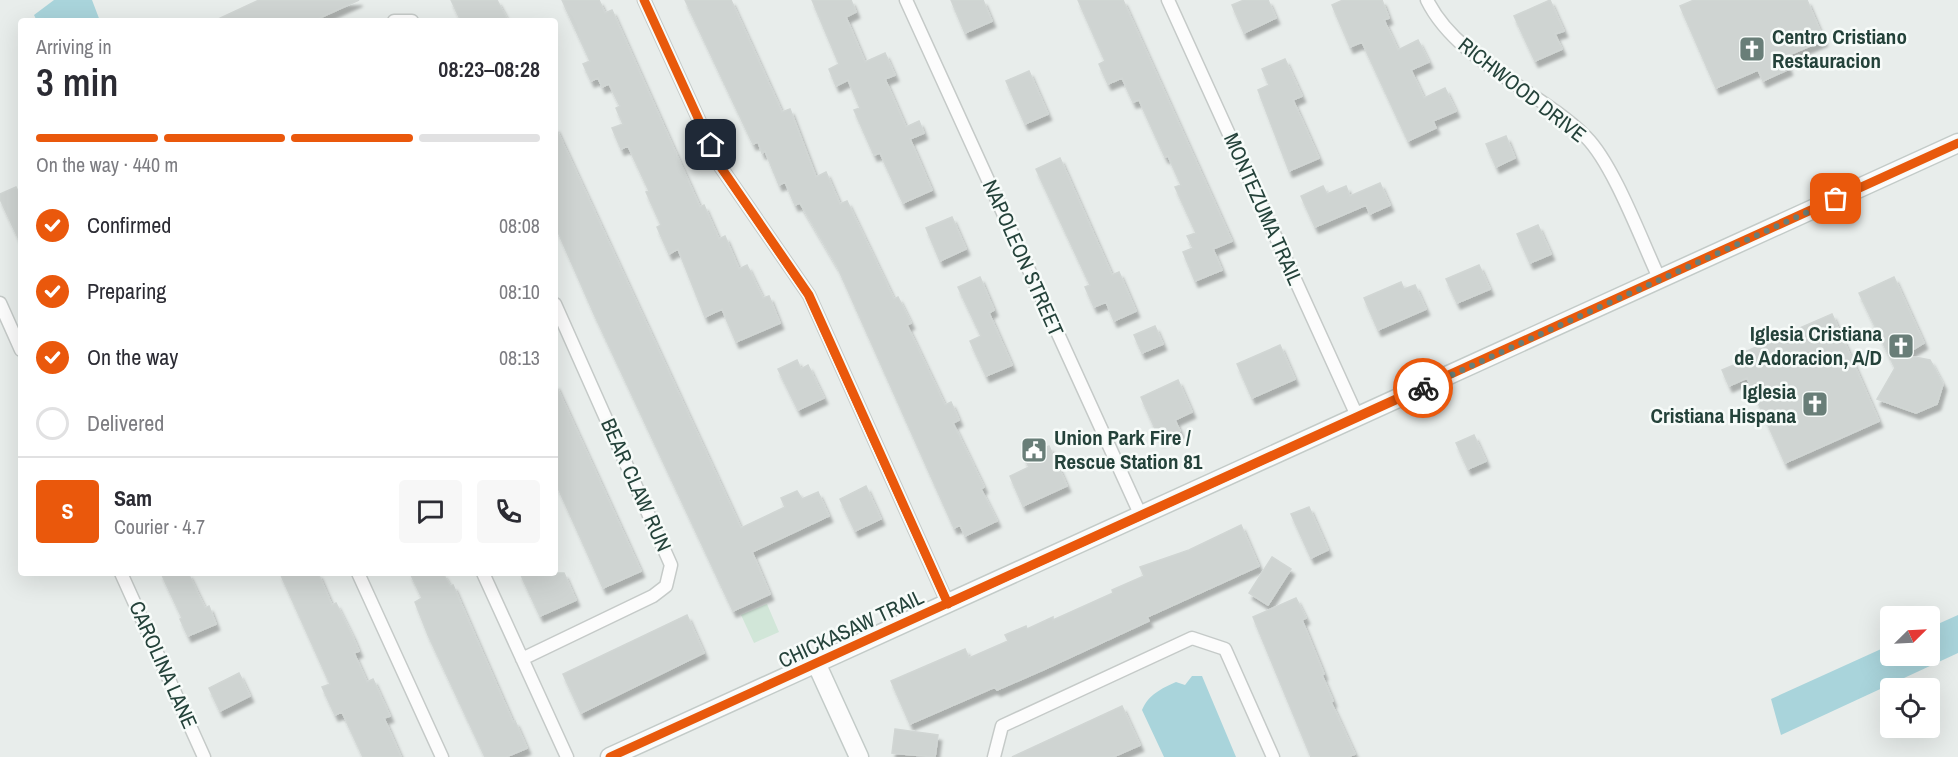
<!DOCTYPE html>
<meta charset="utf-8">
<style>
:root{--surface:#fff;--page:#f7f7f7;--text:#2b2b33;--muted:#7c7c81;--line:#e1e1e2;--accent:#ea580c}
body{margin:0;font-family:"Archivo Narrow",sans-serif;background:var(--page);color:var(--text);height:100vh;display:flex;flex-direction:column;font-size:22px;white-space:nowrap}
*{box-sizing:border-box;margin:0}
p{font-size:20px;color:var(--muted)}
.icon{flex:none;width:33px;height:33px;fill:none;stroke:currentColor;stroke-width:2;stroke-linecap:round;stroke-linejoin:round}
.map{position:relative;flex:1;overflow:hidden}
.sheet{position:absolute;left:18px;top:18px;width:540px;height:558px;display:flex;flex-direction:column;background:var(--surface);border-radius:6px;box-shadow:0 6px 24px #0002}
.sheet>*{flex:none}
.needle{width:39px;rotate:66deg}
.fabs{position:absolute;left:1880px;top:606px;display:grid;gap:12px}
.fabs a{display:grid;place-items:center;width:60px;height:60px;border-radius:6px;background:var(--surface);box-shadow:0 6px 24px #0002;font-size:30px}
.pin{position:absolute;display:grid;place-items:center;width:51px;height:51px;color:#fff;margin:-26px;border-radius:12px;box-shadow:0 3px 9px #0006}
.courier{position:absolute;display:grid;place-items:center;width:60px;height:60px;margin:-30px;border:4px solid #ea580c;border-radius:50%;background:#fff;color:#222;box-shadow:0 2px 8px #0007}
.summary em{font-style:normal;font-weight:600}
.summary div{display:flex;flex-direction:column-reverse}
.summary{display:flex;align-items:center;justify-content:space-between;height:102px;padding:0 18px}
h1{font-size:39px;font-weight:600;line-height:45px}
.bar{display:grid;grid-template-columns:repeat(4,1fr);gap:9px 6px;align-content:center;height:72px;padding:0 18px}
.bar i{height:8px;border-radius:4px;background:var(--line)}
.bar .current{background:var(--accent)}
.bar p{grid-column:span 4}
.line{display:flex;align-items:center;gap:15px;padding:0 18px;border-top:2px solid var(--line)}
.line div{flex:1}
.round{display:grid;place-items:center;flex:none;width:63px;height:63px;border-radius:6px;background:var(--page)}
ol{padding:0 18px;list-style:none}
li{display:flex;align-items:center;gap:18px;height:66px}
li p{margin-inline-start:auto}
li .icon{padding:6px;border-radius:50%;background:var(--accent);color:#fff;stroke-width:4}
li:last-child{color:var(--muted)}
li i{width:33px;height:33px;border:3px solid var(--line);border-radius:50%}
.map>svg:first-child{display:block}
.green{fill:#d1e6d8}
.water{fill:#a9d4db}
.building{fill:#cfd4d2;stroke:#d1d6d4;stroke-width:1.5;filter:url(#shadow)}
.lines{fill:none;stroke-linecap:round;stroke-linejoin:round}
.street-casing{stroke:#c5cac8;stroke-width:15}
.secondary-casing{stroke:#c3cbc8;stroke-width:21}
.street{stroke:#fcfcfc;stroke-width:12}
.secondary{stroke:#fcfcfc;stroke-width:18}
.cycleway-casing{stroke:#f7fbf9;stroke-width:13}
.cycleway{stroke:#e8590c;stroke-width:9}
.done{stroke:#697e78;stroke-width:6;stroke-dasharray:0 10.8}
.route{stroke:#ea580c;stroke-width:8}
.labels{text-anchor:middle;stroke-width:5;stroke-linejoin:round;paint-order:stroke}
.poi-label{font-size:21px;font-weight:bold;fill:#24423a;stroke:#f7fbf9;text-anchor:start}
.street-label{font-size:21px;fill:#24423a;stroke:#f7fbf9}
</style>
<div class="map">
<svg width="1958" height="757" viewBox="0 0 1958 757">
<defs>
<filter id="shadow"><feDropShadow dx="3.5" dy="6" stdDeviation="1.5" flood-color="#0004"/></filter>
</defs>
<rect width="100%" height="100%" fill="#e8edeb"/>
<path class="green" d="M767,604L779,632L754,643L741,615Z"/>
<path class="water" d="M54,0H92L100,21H37L34,15Z
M1958,615V653L1781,735L1771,699L1890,645V656H1929V628Z
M1192,676H1202L1236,757H1164L1142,710C1149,694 1161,689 1176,682L1185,685Z"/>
<path class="building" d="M259,0H359L313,21H214Z
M451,0H497L508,21H461Z
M562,0H599L605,13L612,10L700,207L704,205L719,239L725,236L739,269L747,265L763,298L769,296L780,323L736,342L722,309L705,317L678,249L669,254L657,227L661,225L646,192L649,191L628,146L621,149L612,128L623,124L616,108L620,106L609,84L602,87L598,78L591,81L583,64L590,61Z
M685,0H731L782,112L790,109L816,177L826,172L840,204L847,201L894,299L898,297L911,323L907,325L945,405L951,402L959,420L953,423L984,487L981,489L997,521L965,536L960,525L954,528L837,266L800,203L795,205L785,182L779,185L765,151L762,153L758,142L753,144Z
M812,0H851L856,12L846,17L865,62L885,53L895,75L885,79L906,127L919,121L924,133L910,139L932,190L903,203L880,153L874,155L854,110L860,108L848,80L836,86L829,69L839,64Z
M951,0H983L992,21L965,33Z
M1078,0H1123L1232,241L1213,249L1222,270L1195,281L1183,252L1193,248L1187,236L1196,233L1175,187L1181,185L1168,156L1165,157L1139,100L1133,102L1122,78L1108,84L1099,64L1105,61Z
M1244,0H1268L1276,18L1244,33L1232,5Z
M1343,0H1382L1389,18L1384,20L1398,50L1418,40L1429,62L1411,70L1424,98L1445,88L1456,111L1433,121L1436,128L1408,141L1362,42L1350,47L1332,5Z
M1550,0L1564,31L1555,34L1562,49L1535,61L1514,16Z
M1694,0H1807L1824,40L1784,57L1789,69L1763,81L1758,70L1716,88L1680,6Z
M1285,59L1302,96L1293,100L1319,158L1289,171L1258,90L1269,85L1262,69Z
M1029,71L1048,114L1025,124L1006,81Z
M555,126L741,528L785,507L781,498L797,491L802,499L818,492L829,516L752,552L770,594L733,611L594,314L555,225Z
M1506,136L1515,158L1496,167L1486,144Z
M1060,158L1112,275L1119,272L1136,311L1114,321L1106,302L1094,307L1085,287L1090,285L1036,169Z
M1380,183L1390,205L1370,214L1366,205L1315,227L1301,196L1323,186L1327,194L1346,186L1350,196Z
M16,187L21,198V244L0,199V194Z
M952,217L966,249L940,261L926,228Z
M1538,225L1551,254L1530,263L1517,234Z
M1479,265L1490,289L1457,303L1446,279Z
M980,277L994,310L989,313L1012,365L986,376L970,341L981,336L958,287Z
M1894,277L1924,343L1904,355L1930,360L1943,384L1937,404L1916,413L1877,399L1895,368L1859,293Z
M1401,282L1404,289L1415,285L1426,309L1378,330L1364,298Z
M1832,314L1879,421L1785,463L1747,378L1729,386L1722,370L1741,362L1738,355Z
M1155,326L1163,344L1142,353L1134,335Z
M1280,345L1295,379L1252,398L1237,364Z
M797,360L801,369L808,365L824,398L798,410L778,369Z
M1178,380L1192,412L1175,420L1180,431L1160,440L1141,397Z
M555,383L641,571L603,588L555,481Z
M1474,435L1486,461L1468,469L1456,443Z
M1049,446L1067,486L1023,506L1010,476L1029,467L1024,457Z
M866,486L881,519L855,531L840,499Z
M1309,507L1328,550L1311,558L1291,514Z
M1241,525L1259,566L1147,617L1149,621L1045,669L997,690L995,687L910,724L891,681L965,649L969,658L1008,641L1005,635L1026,626L1027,629L1053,617V620L1113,593L1112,590L1144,576L1140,567L1189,550Z
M1272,557L1291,569L1268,605L1249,593Z
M161,573H188L205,608L209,606L216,624L188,636L180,619L182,618Z
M280,573H318L332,605L336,603L352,635L359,651L354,653L367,682L373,679L390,716L384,718L401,757H363L342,712L335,715L322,687L330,684Z
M410,573H443L450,586L453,585L513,722L515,721L527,748L506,757H485L428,635L415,602L422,598Z
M520,573H564L576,600L540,616Z
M1296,598L1306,618L1302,620L1324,674L1322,675L1333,701L1331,702L1355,754L1348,757H1311L1253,617Z
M687,615L704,653L581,713L563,674Z
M239,673L250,696L220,711L209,688Z
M1122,706L1140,745L1113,757H1012Z
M895,729L938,735L935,757L892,753Z"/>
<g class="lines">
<defs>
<path id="street" d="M644,0L720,166L809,295L948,604
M906,0L1141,516
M1168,0L1358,418
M1427,0C1457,61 1539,90 1586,137C1614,165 1642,242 1660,280
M394,21H412
M0,303L21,350
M121,573L204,757
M358,573L442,757
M483,573L567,757
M522,659L653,596L666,586L671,565L555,304
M994,757L1002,726L1192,638L1225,649L1273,757"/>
<path id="secondary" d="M817,665L859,757
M610,757L1958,143"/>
</defs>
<use href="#street" class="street-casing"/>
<use href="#secondary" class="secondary-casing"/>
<use href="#street" class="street"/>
<use href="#secondary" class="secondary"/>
<defs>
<path id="cycleway" d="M644,0L720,166L809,295L948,604
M610,757L1958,143"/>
</defs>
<use href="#cycleway" class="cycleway-casing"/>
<use href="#cycleway" class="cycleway"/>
</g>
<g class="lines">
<path class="done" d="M1423,388L1836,199"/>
<path class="route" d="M711,145L720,166L808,295L948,604L1423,388"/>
</g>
<defs>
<symbol id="church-square" viewBox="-11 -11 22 22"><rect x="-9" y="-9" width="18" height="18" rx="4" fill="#697e78" stroke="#f7fbf9"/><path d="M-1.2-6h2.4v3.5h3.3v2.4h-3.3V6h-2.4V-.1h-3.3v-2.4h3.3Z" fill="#fff"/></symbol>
<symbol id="civic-square" viewBox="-11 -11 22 22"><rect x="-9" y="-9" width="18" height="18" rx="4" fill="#697e78" stroke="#f7fbf9"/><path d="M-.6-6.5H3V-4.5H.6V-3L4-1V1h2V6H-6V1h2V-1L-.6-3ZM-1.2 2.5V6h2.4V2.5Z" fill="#fff"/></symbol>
</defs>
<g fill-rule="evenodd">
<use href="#church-square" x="1737" y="34" width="30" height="30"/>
<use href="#church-square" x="1886" y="331" width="30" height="30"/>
<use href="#church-square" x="1800" y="389" width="30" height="30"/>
<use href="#civic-square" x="1019" y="435" width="30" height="30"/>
</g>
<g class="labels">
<g class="poi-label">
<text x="1772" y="44">Centro Cristiano<tspan x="1772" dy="24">Restauracion</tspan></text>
<text x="1882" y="341" text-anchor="end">Iglesia Cristiana<tspan x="1882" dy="24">de Adoracion, A/D</tspan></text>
<text x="1796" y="399" text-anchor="end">Iglesia<tspan x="1796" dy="24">Cristiana Hispana</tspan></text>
<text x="1054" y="445">Union Park Fire /<tspan x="1054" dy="24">Rescue Station 81</tspan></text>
</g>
<g class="street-label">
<text transform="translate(1522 90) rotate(38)" y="7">RICHWOOD DRIVE</text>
<text transform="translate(1263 209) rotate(66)" y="7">MONTEZUMA TRAIL</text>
<text transform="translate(1023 258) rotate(66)" y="7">NAPOLEON STREET</text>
<text transform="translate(636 485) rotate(66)" y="7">BEAR CLAW RUN</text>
<text transform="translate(851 629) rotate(-25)" y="7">CHICKASAW TRAIL</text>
<text transform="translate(163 665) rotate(66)" y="7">CAROLINA LANE</text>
</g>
</g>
</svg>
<div class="fabs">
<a><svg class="needle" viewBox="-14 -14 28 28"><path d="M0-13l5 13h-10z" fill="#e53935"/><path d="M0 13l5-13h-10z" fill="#7c7c81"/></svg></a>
<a><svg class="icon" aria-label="locate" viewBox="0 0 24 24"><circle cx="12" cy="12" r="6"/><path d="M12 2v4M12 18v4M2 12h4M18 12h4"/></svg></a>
</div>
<div class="pin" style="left:1836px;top:199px;background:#ea580c"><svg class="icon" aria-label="bag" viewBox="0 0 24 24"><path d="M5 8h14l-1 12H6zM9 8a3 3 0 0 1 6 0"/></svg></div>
<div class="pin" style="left:711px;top:145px;background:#1f2937"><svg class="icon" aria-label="home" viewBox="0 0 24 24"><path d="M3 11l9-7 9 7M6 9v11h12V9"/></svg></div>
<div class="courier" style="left:1423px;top:388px"><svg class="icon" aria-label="bike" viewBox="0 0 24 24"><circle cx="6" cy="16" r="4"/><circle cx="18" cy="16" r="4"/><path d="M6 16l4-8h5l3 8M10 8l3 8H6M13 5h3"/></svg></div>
<section class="sheet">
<div class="summary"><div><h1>3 min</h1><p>Arriving in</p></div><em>08:23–08:28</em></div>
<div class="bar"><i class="current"></i><i class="current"></i><i class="current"></i><i></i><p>On the way · 440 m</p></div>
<ol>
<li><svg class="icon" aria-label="check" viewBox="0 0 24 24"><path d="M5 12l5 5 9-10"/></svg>Confirmed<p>08:08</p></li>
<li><svg class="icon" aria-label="check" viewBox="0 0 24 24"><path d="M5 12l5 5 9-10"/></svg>Preparing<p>08:10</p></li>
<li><svg class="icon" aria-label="check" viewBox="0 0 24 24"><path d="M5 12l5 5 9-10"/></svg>On the way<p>08:13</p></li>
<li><i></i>Delivered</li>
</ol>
<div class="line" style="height:108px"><b class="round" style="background:var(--accent);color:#fff">S</b><div><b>Sam</b><p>Courier · 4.7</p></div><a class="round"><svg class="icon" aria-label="chat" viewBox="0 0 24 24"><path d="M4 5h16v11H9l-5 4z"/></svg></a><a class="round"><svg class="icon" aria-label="phone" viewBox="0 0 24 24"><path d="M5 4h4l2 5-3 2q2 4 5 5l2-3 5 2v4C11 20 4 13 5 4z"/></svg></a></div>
</section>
</div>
